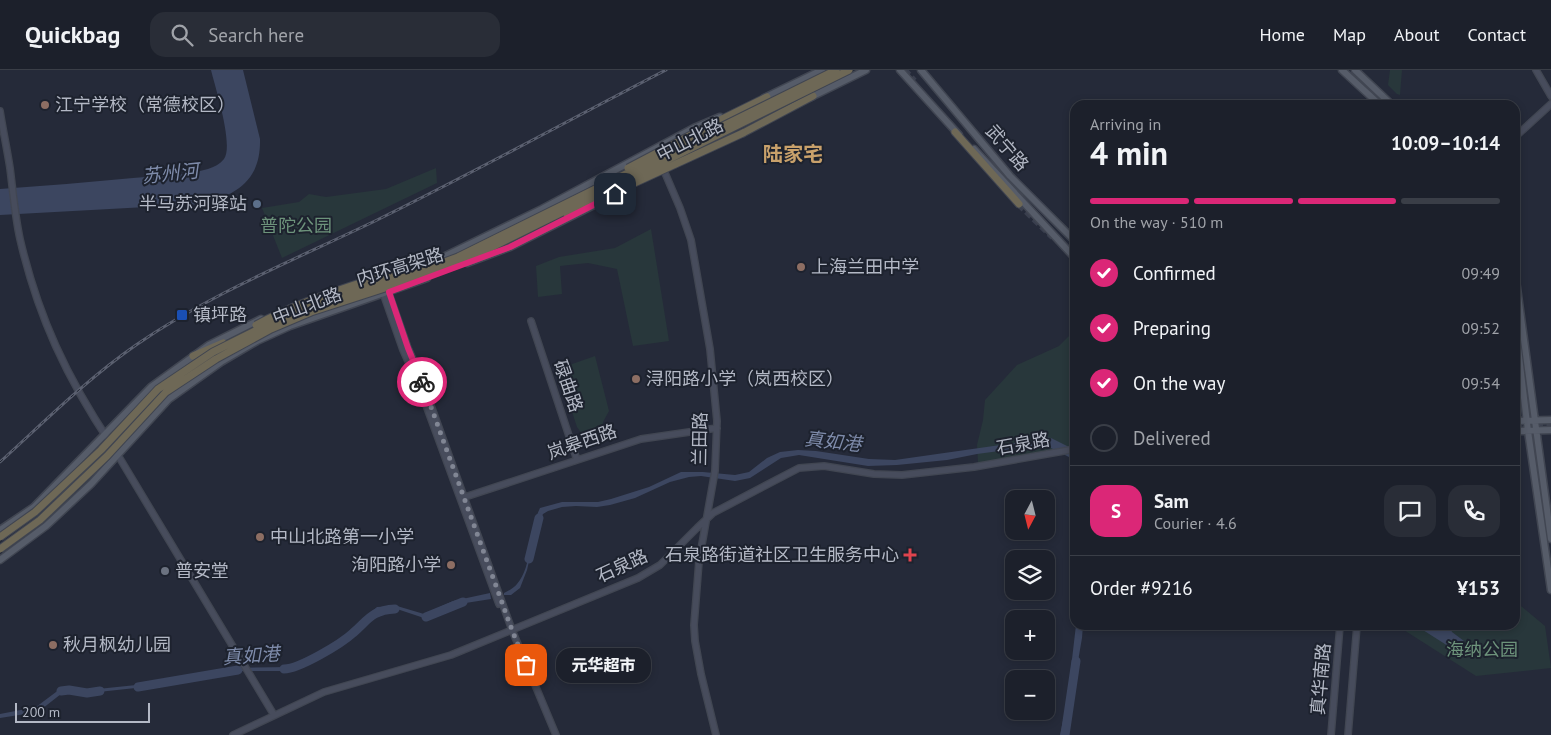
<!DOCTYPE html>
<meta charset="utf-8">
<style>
:root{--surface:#1c202b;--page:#292d37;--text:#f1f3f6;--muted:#a0a3a9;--line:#3a3e47;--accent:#db2777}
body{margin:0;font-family:"PT Sans","Noto Sans SC",sans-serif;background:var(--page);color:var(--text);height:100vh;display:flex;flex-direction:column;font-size:19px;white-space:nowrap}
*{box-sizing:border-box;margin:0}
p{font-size:16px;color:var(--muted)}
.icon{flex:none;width:28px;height:28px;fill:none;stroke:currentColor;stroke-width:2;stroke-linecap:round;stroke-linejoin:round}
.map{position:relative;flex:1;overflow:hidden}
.details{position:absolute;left:1070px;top:30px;width:450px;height:530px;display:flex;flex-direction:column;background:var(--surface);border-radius:15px;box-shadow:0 2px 8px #0003,0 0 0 1px var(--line)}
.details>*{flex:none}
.needle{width:32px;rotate:187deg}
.tools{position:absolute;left:1005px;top:420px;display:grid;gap:10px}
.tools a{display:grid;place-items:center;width:50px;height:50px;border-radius:10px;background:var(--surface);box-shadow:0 2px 8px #0003,0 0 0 1px var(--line);font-size:25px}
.scale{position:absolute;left:15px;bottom:12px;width:135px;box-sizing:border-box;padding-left:5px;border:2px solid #b3b8c5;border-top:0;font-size:14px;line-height:18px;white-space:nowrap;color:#b3b8c5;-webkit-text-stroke:4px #1d222e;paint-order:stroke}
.pin{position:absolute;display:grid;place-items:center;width:42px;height:42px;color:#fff;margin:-21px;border-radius:10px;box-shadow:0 2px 8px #0006}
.courier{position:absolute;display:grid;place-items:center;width:50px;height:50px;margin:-25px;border:4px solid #db2777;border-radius:50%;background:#fff;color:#222;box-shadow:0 1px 6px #0007}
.bubble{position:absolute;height:35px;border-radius:15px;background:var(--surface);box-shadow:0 2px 8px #0003,0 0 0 1px var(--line);font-size:16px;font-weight:800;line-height:35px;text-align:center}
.overview em{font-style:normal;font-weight:800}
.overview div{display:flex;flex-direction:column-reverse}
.overview{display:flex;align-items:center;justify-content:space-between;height:85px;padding:0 20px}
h1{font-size:32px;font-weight:800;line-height:38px}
.bar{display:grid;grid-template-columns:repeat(4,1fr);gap:8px 5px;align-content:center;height:60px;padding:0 20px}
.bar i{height:6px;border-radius:4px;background:var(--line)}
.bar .active{background:var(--accent)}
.bar p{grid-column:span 4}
.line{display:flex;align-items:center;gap:12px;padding:0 20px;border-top:1px solid var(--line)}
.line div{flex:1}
.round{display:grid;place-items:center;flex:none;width:52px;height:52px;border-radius:15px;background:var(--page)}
ol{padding:0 20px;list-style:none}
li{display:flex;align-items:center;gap:15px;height:55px}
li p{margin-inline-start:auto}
li .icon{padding:5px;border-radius:50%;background:var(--accent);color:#fff;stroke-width:4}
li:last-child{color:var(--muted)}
li i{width:28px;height:28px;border:2px solid var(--line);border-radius:50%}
header{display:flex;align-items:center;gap:30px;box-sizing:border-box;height:70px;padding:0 25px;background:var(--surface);border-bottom:1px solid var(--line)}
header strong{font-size:24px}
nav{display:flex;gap:28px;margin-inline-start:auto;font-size:18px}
.search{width:350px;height:45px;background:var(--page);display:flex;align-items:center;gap:12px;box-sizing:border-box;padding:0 18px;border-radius:15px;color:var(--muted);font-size:19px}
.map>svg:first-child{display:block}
.green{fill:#28373b}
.water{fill:#3c4660}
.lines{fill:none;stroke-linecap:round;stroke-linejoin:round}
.river{stroke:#3c4660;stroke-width:9}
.highway-tunnel{stroke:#3a3f4e;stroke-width:7;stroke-dasharray:7 3.5;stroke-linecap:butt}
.secondary-casing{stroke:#414652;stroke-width:8}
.primary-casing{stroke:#414652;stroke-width:9}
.highway-casing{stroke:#404551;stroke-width:9}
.secondary{stroke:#474c5c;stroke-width:5.5}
.primary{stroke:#565c69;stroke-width:6}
.highway{stroke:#6e6856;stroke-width:7}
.rail-casing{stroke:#5b6070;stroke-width:3}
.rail{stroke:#1d222e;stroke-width:1;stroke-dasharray:4;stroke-linecap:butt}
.highway-bridge-casing{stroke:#404551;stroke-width:9;stroke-linecap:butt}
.highway-bridge{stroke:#6e6856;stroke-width:7}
.done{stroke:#818694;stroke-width:5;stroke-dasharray:0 9}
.route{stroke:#db2777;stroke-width:6}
.education-dot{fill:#8d6e63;stroke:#1d222e;stroke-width:2}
.service-dot{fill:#5c6f8a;stroke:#1d222e;stroke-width:2}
.transit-dot{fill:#1a4fb4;stroke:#1d222e;stroke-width:2}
.health-dot{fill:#e0444e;stroke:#1d222e;stroke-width:2}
.worship-dot{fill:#6b7280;stroke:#1d222e;stroke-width:2}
.labels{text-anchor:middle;stroke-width:4;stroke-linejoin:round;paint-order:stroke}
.poi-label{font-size:18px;fill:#b3b8c5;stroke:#1d222e;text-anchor:start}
.street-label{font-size:18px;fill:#b3b8c5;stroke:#1d222e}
.park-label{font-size:18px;fill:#6d937b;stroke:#1d222e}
.water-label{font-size:19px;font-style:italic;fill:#7e8baa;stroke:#1d222e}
.quarter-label{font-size:20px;font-weight:bold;fill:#c9a16b;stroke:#1d222e}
</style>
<header>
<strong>Quickbag</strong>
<div class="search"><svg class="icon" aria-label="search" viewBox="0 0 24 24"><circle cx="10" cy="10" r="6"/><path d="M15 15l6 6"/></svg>Search here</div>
<nav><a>Home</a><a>Map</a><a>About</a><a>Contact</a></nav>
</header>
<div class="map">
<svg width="1551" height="665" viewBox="0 0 1551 665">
<rect width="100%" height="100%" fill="#252a39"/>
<path class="green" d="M1390,0H1402L1400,25L1397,24L1388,15Z
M436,98L437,113L282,188L262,138L299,132L309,124L326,127L386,119Z
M651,159L669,271L633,276L617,199L588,193L560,196L562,224L538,227L536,196L559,187L615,178Z
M1075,260V376L1038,384L978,393L977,375L983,350L985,330L1017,295L1059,276Z
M595,286L609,341L603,352L604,367L587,371L577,357L558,299Z
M1515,531L1545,556L1551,598L1476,606L1396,555H1515Z"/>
<path class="water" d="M211,0H243L260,69C261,110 237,125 201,134L0,145V119C44,116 89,112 133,108C158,106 184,106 208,99C214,97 220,94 224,89C234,75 215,17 211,0Z
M1049,371L1067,377L1062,379L1049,372L1022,378L977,384L947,390L897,395L868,396L799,385L781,388L750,408L735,411L701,406L689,407L670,412L635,428L610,435L597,437L576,436L562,437L548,441L543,444L537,457L527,500L520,518L511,525H504V523C508,521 514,518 517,514C533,496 529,460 540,438L562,432H598L611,429L649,417L681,402H703L735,405L749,402L767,388L780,382L798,380L816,381L869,389L895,390L1022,372Z
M490,523L491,529L453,535L424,548L397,539L378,540L329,581L304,595L287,601H230L145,617L89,623L72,620L61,624L38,642L0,648V644L36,637L60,619L69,616L88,620L146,614L229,598L291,597L304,593L328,580L377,537L397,536L424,544L453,531Z
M1076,555H1083L1082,568L1066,661L1067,665H1060L1067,632Z
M1415,555H1449L1452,562L1464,571L1456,581Z"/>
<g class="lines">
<path class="river" d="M1041,373L1049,372L1075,385
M529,489L539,448
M426,547L463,532
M284,599C299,599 341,574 353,563C368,550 372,540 395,539
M138,617L238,600
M61,621L69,620L87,623L100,621
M1065,665L1076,591"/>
<path class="highway-tunnel" d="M904,0L914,11
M1019,134L1053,167
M1515,355L1551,357"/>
<defs>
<path id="secondary" d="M1536,0L1551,26
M0,41C3,60 7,79 10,98C13,122 15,146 20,169C38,247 67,308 111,374
M1515,67L1551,34
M662,96L680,138L691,170L710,279L717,351L715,401L699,491L694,555L695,571L701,604L716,665
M387,218L408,278L420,305L512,560L556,665
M382,220L403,280L419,316L499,534
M531,251L577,390
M116,382L274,645
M462,428L641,369L717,358
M233,665L324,622L451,585L638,508L660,495L697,458L713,443L799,398L824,396L874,404L902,405L974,397L1075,379
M1331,665L1340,555
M1348,665L1357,555"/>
<path id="primary" d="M900,0L959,65
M921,0L1010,106L1075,171
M1342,0L1380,35
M1355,0L1392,35
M764,28L822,0
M809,28L866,0
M974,79L1075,188
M437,190L542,139L694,58L720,47
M467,193L510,177L596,134
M1515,203L1551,469
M1515,253L1528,361L1551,520
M1515,351L1551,350
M1515,361L1551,360
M0,460L34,437L151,317L209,275L261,249
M0,490L46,456L91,414L169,329L221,292L257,271L290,256L427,208"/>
<path id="highway" d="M706,57L767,27
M955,62L1019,134
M743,63L813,26
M193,286L223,273"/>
</defs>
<use href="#secondary" class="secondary-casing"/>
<use href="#primary" class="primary-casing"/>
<use href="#highway" class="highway-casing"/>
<use href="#secondary" class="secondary"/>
<use href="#primary" class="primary"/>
<use href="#highway" class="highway"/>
<defs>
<path id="rail" d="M0,392C44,352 87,309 136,275C210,224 294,190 375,151C473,103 569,50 666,0"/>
</defs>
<use href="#rail" class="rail-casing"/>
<use href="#rail" class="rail"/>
<defs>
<path id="highway-bridge" d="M628,98L706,57
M567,144L743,63
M256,255C293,235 327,224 366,211C391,203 415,195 440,190
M0,467L35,442L101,380L158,319L213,282L269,254L307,237L423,200L458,187L836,0
M0,479L40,450L107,386L166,322L216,289L271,259L311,242L456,195L849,0"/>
</defs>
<use href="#highway-bridge" class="highway-bridge-casing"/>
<use href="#highway-bridge" class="highway-bridge"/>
</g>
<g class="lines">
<path class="done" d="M422,312L512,560L526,595"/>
<path class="route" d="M422,312L408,278L389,222L510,177L615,124"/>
</g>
<g class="education-dot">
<circle cx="45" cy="35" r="5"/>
<circle cx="801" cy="197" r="5"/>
<circle cx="636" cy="309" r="5"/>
<circle cx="260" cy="467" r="5"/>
<circle cx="451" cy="495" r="5"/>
<circle cx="53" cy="575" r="5"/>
</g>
<circle class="service-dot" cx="257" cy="134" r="5"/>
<rect class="transit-dot" x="176" y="239" width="12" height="12" rx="2.5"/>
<path class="health-dot" d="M907.5 477.5h5v5h5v5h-5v5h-5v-5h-5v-5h5z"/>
<circle class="worship-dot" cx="165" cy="501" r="5"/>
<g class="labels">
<g class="poi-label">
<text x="55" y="41">江宁学校（常德校区）</text>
<text x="247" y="140" text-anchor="end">半马苏河驿站</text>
<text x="811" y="203">上海兰田中学</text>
<text x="193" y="251">镇坪路</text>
<text x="646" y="315">浔阳路小学（岚西校区）</text>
<text x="270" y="473">中山北路第一小学</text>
<text x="899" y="491" text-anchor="end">石泉路街道社区卫生服务中心</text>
<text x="441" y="501" text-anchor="end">洵阳路小学</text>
<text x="175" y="507">普安堂</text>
<text x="63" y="581">秋月枫幼儿园</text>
</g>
<g class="street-label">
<text transform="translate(690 70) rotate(-27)" y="6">中山北路</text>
<text transform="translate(1007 78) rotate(49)" y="6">武宁路</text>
<text transform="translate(400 197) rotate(-17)" y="6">内环高架路</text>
<text transform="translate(307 236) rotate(-21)" y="6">中山北路</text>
<text transform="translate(568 316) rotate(71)" y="6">碌曲路</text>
<text transform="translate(700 369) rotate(-89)" y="6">兰田路</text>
<text transform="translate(582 372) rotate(-19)" y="6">岚皋西路</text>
<text transform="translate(1023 374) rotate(-10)" y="6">石泉路</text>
<text transform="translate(622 496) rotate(-25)" y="6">石泉路</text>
<text transform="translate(1321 609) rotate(-85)" y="6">真华南路</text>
</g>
<g class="park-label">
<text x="296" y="162">普陀公园</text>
<text x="1482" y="586">海纳公园</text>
</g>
<g class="water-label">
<text transform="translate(170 103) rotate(-6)" y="7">苏州河</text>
<text transform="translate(833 371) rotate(6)" y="7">真如港</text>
<text transform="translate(251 585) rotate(-4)" y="7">真如港</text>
</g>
<g class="quarter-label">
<text x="793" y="91">陆家宅</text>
</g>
</g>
</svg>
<div class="tools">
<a><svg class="needle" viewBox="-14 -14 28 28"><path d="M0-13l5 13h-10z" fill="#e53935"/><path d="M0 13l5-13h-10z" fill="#a0a3a9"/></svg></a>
<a><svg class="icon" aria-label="layers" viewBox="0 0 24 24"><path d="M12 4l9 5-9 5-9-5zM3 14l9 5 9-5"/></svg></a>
<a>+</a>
<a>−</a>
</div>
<div class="scale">200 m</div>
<div class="pin" style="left:526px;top:595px;background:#ea580c"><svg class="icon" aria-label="bag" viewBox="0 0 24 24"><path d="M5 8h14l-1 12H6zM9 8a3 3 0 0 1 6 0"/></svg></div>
<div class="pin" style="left:615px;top:124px;background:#1f2937"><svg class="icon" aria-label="home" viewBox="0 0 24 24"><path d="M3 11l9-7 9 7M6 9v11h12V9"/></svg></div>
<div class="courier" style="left:422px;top:312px"><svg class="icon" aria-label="bike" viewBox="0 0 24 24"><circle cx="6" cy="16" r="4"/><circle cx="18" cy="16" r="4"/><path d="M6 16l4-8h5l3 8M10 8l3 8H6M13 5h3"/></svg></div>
<div class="bubble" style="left:556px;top:578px;width:95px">元华超市</div>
<section class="details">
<div class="overview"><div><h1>4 min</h1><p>Arriving in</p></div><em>10:09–10:14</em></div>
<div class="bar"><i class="active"></i><i class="active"></i><i class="active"></i><i></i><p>On the way · 510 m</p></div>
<ol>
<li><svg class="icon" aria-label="check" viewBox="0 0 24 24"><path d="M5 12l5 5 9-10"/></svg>Confirmed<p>09:49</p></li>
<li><svg class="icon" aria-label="check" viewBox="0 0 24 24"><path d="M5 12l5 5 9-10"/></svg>Preparing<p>09:52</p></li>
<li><svg class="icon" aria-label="check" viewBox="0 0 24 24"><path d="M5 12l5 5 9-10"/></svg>On the way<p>09:54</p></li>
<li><i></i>Delivered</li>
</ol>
<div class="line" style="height:90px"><b class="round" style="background:var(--accent);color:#fff">S</b><div><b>Sam</b><p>Courier · 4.6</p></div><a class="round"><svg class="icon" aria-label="chat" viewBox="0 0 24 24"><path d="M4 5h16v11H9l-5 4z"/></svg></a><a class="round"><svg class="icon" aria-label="phone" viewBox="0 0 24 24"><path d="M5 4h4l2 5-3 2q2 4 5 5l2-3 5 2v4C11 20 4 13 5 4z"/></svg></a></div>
<div class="line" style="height:65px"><div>Order #9216</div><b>¥153</b></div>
</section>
</div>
